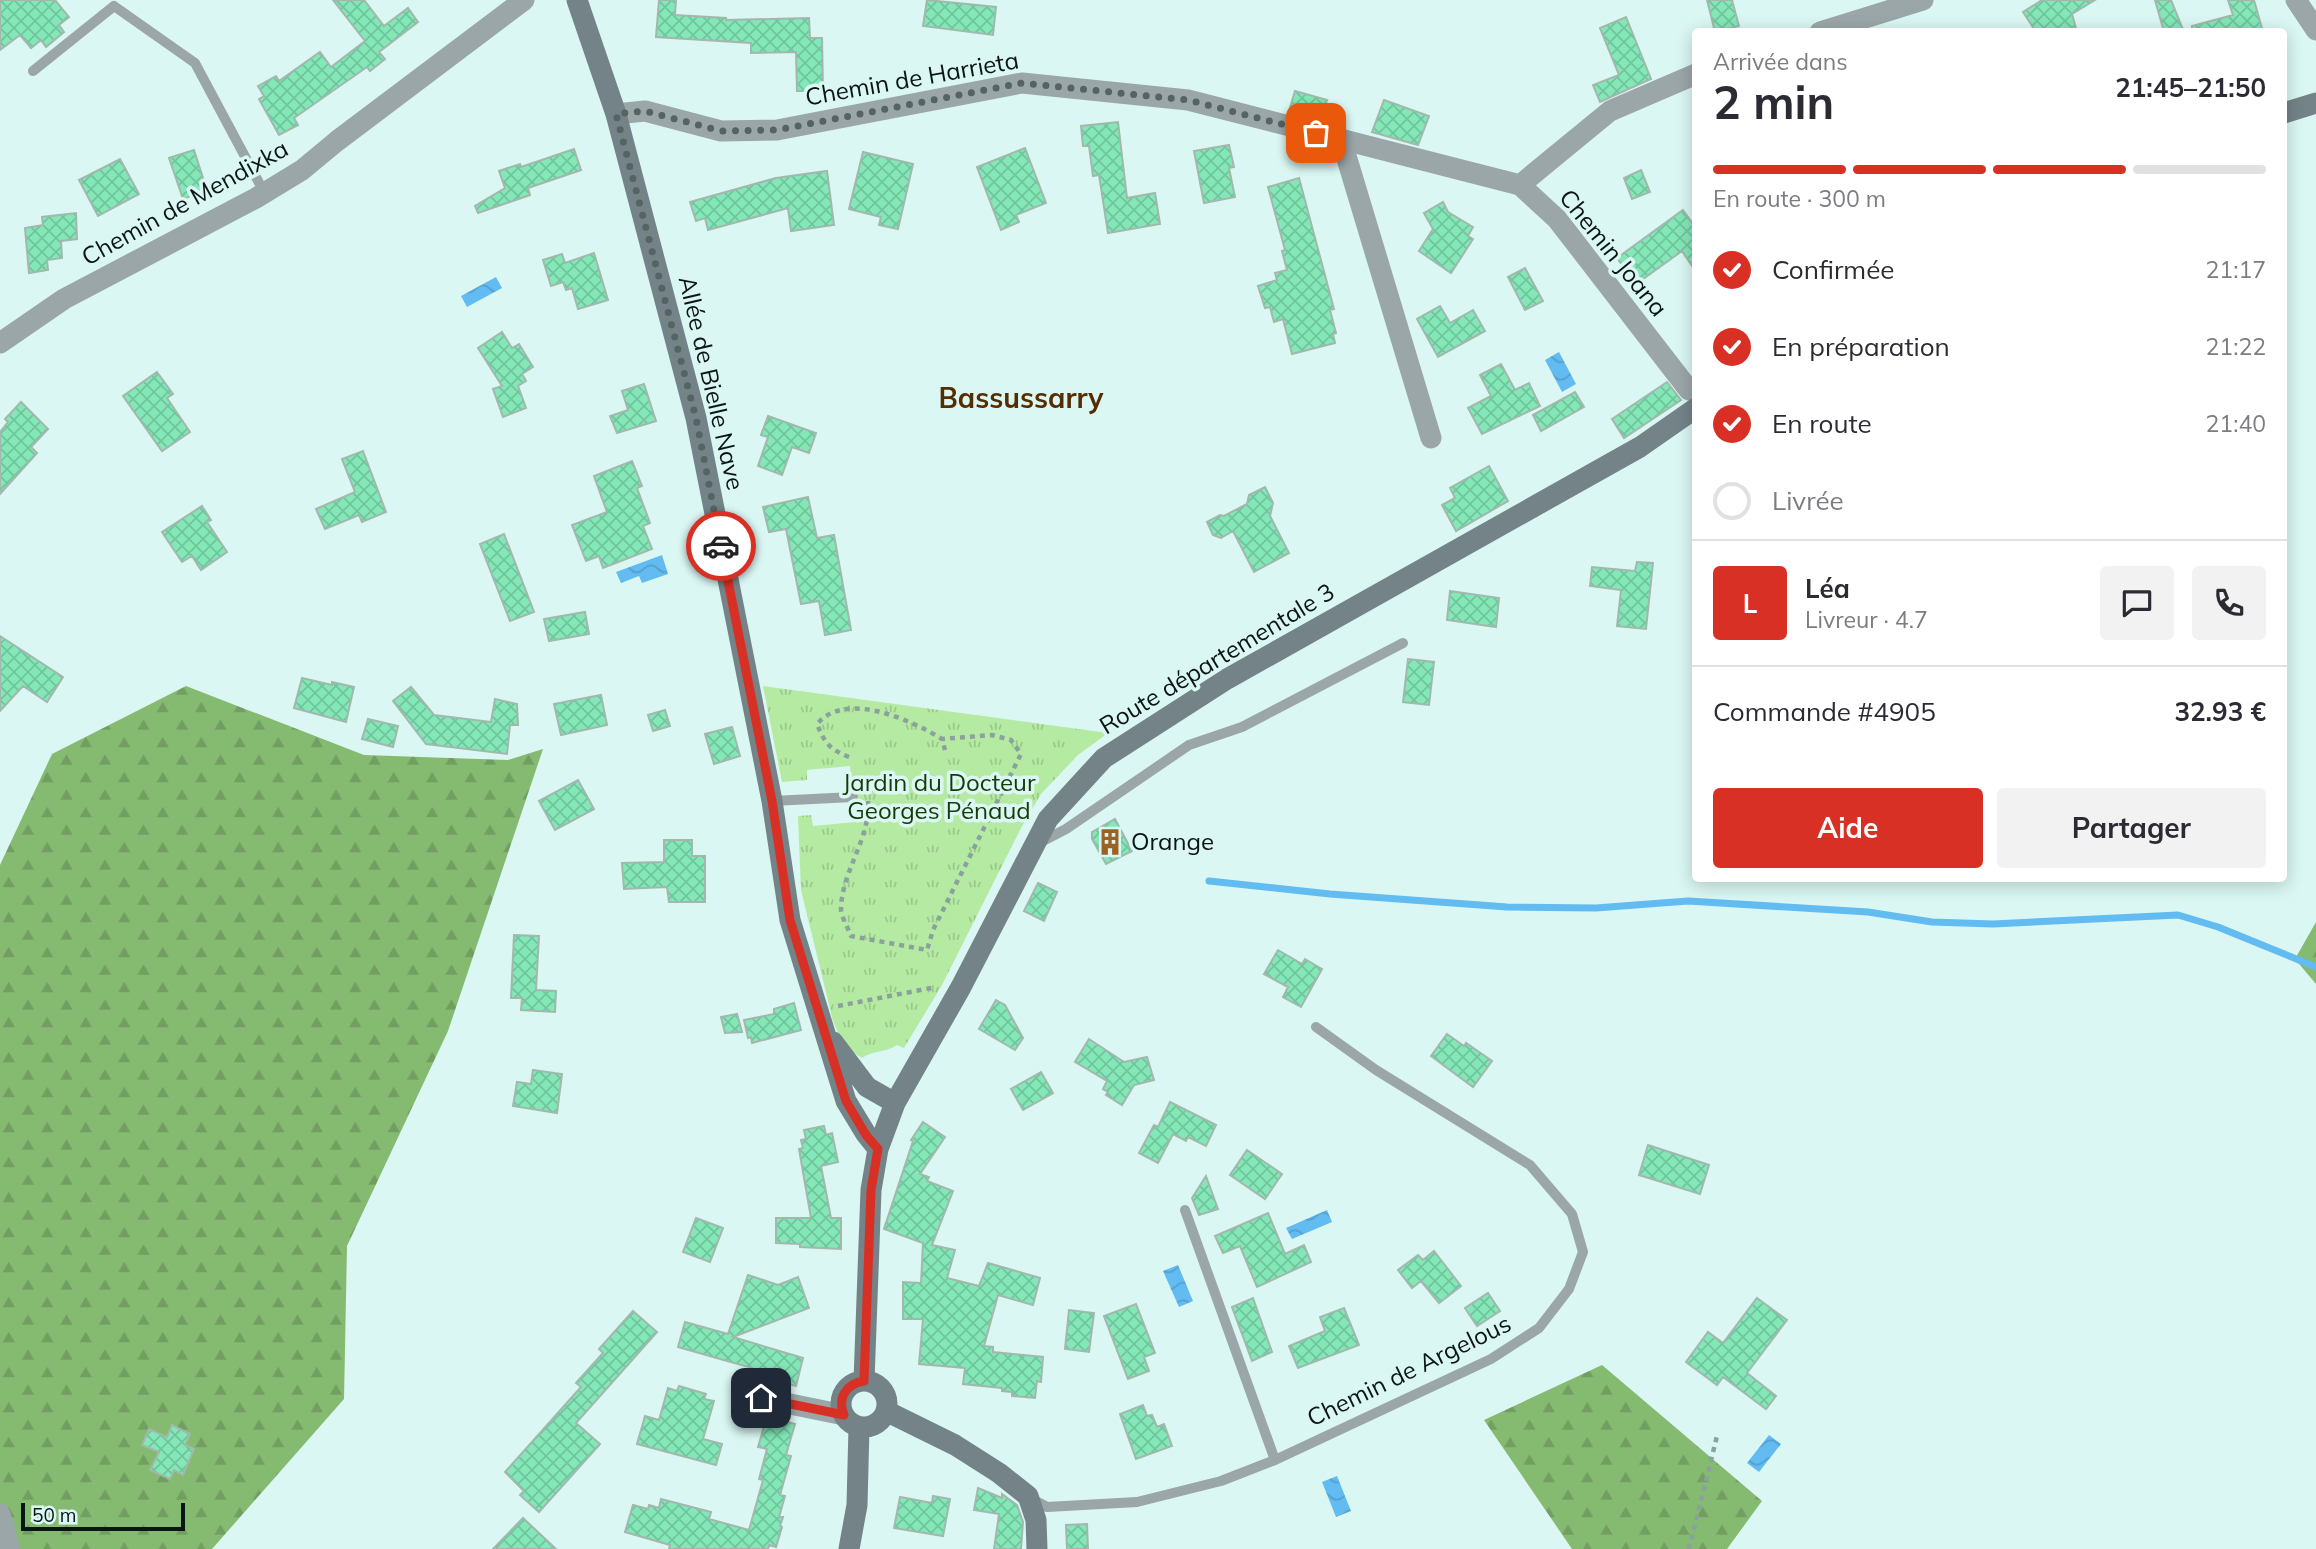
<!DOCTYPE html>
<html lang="fr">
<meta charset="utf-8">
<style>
:root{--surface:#fff;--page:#f2f2f3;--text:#2b2b33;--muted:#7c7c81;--line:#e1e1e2;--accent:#d93025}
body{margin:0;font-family:Mulish,sans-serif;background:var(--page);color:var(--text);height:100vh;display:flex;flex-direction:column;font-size:26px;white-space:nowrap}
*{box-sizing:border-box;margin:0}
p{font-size:23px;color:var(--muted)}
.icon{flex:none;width:38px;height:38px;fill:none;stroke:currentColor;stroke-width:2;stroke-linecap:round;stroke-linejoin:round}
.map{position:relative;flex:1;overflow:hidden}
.side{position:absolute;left:1692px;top:28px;width:595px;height:854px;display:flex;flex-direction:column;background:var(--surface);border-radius:7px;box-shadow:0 4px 18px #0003}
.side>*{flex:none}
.scale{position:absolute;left:21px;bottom:18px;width:164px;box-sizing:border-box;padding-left:7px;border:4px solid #0b1514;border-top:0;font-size:19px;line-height:24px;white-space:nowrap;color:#0b1514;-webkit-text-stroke:5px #daf7f3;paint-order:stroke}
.pin{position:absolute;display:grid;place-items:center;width:60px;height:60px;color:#fff;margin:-30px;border-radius:14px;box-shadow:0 4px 10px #0006}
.courier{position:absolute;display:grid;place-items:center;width:70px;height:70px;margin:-35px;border:5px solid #d93025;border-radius:50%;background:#fff;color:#222;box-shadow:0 2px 9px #0007}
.overview em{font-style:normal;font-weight:700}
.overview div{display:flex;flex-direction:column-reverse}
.overview{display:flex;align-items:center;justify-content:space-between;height:119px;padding:0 21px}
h1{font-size:46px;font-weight:700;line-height:52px}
.bar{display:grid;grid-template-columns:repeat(4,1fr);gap:10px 7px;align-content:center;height:84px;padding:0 21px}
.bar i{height:9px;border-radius:5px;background:var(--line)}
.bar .selected{background:var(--accent)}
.bar p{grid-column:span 4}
.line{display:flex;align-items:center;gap:18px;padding:0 21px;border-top:2px solid var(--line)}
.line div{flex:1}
.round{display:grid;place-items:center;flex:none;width:74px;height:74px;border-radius:7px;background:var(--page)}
ol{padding:0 21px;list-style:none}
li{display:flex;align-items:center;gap:21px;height:77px}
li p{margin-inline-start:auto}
li .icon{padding:7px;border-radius:50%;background:var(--accent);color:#fff;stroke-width:4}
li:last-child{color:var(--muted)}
li i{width:38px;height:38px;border:4px solid var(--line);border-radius:50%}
.button{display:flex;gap:14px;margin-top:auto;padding:14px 21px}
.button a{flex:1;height:80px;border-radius:7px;background:var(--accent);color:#fff;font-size:28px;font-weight:700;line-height:80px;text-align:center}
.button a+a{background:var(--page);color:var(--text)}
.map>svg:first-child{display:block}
.forest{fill:url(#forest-firs)}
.park{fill:url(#park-tufts)}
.water{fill:url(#water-waves)}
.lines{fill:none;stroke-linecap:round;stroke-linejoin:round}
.stream{stroke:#62bbf1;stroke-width:7}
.building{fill:url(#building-cross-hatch);stroke:#a2b8ac;stroke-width:2}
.path{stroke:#8ba19e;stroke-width:4.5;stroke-dasharray:5 5;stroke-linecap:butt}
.lane{stroke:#9ba6a9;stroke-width:10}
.street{stroke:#9ba6a9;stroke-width:21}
.secondary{stroke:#738387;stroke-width:21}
.done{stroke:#536462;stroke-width:7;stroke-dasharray:0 12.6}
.route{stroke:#d93025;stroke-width:9}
.labels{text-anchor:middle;stroke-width:7;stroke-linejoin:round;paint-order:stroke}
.street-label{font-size:24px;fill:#0b1514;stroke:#daf7f3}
.park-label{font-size:24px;fill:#173a06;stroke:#daf7f3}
.poi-label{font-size:24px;fill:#0b1514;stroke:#daf7f3;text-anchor:start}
.quarter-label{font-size:28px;font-weight:bold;fill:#552d00;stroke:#daf7f3}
</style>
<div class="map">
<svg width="2316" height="1549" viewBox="0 0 2316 1549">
<defs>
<pattern id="forest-firs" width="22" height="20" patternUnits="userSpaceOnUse" patternTransform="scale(1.75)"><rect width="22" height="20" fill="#85ba71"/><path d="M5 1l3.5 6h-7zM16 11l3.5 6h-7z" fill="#729f61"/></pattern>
<pattern id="park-tufts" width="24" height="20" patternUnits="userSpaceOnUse" patternTransform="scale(1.75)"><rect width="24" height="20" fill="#b5eaa2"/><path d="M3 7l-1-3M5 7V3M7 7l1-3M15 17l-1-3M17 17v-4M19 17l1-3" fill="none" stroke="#9ac88b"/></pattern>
<pattern id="water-waves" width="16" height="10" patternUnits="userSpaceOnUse" patternTransform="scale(1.75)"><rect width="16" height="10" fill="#62bbf1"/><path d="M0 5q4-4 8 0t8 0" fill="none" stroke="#54a0ce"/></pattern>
<pattern id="building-cross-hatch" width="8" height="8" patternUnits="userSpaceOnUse" patternTransform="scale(1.75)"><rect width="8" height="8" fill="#83e7b8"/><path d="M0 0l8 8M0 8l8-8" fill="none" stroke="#70c59d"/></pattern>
</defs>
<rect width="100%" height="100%" fill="#daf7f3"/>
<path class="forest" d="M186,686L364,755L508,760L543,749L448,1031L347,1246L344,1399L212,1549H0V865L52,754Z
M2316,922V984L2295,959Z
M1602,1365L1762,1501L1727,1549H1572L1484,1420Z"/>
<path class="park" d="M763,686L1108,733L1078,755L1041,794L1021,828L942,985L904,1048L897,1045C885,1053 873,1050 862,1058C846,1049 840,1038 833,1021L801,890L798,816L811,815L813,826L855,822L850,766L807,770V780L782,782Z"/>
<path class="water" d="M496,277L502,288L467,307L461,296Z
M1559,352L1576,384L1562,392L1545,360Z
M662,555L668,574L642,583L639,576L621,583L616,572Z
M1327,1210L1332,1222L1292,1239L1286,1228Z
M1178,1265L1193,1301L1179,1307L1163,1271Z
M1769,1435L1781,1444L1759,1472L1747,1463Z
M1337,1476L1351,1511L1336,1517L1322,1482Z"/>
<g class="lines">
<path class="stream" d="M1209,881L1330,894L1507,907L1596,908L1688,901L1868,912L1932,922L1993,924L2178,915L2218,927L2316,967"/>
</g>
<path class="building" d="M0,0H55L69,17L59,25L64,32L46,47L41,40L31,48L20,35L0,50Z
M333,0H364L384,26L408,8L418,22L379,52L385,59L370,71L367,67L294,118L298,125L279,135L259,99L264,96L258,86L276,76L279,81L320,52L331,67L365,41Z
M659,0H676L675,15L726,18V20L809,18L810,38H822L823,91H797L796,52L751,53V43L656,37Z
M927,0L996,7L993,35L923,26Z
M1707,0H1732L1739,26L1715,32Z
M2042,0H2095L2072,14L2077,32H2036L2023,12Z
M2155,0H2171L2184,32H2164Z
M2228,0H2254L2263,32H2192V26L2233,15Z
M1626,17L1651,79L1600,102L1593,85L1619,75L1600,28Z
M1295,91L1327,100L1321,120L1289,111Z
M1384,100L1429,116L1418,145L1372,132Z
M1118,122L1127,198L1155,193L1160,224L1108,233L1099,175L1093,176L1089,146H1083L1081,126Z
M1229,145L1234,167L1229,168L1235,197L1204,203L1194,151Z
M1025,148L1046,203L1016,215L1019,222L1001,230L977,167Z
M574,149L581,170L528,188L530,195L478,213L475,206L505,188L499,171L520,164L521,167Z
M194,150L204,181H202L205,191L183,199L169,158Z
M863,152L913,164L898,229L879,225L881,217L849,209Z
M120,159L139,194L98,216L79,180Z
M1641,170L1650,192L1632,199L1624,178Z
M827,171L834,225L791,231L788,208L708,230L705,218L696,221L690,202L776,178Z
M1299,178L1334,309L1330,310L1336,333L1333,334L1335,343L1292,354L1283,319L1274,322L1270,307L1265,308L1258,286L1277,280L1275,273L1287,270L1282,251L1285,250L1268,187Z
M1443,202L1448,212L1473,227L1468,236L1473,239L1451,273L1419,251L1433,229L1424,213Z
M1683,210L1696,228V272L1682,251L1636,284L1617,258Z
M76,213L77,239L61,241L62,258L47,260L48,270L29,273L25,228L43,225L42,217Z
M594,253L608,300L578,309L572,288L566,290L563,282L551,286L543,260L562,254L565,263Z
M1525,268L1543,301L1525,310L1508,277Z
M1440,306L1450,323L1473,310L1485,331L1438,357L1417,319Z
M502,332L512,348L519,344L533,367L522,374L526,381L518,386L526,408L503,417L493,389L502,386L478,348Z
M1501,364L1515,390L1529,383L1540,406L1482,434L1468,408L1491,396L1480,375Z
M157,372L173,394L167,398L190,432L162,451L123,396Z
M1667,382L1681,400L1624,438L1612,419Z
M644,384L656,421L617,433L610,416L628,410L622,391Z
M1575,392L1584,407L1541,431L1533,415Z
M21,402L48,429L31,447L37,453L0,494V432L8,422L5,419Z
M768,416L816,433L809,453L792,447L782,475L758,466L768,437L761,435Z
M363,451L386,512L362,522L359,515L325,529L316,509L355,492L342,459Z
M632,461L642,486L637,488L650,523L643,526L652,549L603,568L599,556L586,561L572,525L607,512L594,476Z
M1489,466L1508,501L1456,531L1442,505L1455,498L1450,488Z
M1265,487L1273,503L1270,516L1289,553L1254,572L1233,531L1221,538L1213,535L1207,522L1220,515L1224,516L1247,504L1249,495Z
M808,497L817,538L834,535L851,630L825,635L819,601L801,604L786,529L769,532L763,507Z
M202,506L211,520L207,522L227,552L201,570L192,556L182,562L162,532Z
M504,534L534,612L510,621L480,544Z
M1637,562L1653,563L1646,629L1617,626L1621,590L1590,586L1592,567L1635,571Z
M1450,591L1499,598L1496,627L1447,620Z
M585,612L589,634L549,641L544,619Z
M0,636L63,677L47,702L23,686L0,711Z
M1408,659L1434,662L1429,705L1403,702Z
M302,678L332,685V682L354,687L346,722L294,708Z
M411,687L434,715L491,722L495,699L517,704L518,725H510L507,754L426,744L393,701Z
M601,695L607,725L561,735L554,704Z
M665,710L670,726L653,731L648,715Z
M368,719L398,726L393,747L362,739Z
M732,727L740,756L714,764L705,734Z
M578,780L594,809L555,830L539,801Z
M1115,819L1132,851L1106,864L1092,839V832Z
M664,840H692V856H705V902H669L667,887L624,889L622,863L664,862Z
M1038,883L1057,892L1044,921L1024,911Z
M514,935L539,936L536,990L556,991L555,1012L521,1010L522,998H511Z
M1278,950L1302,964L1305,959L1322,969L1301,1007L1283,997L1288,987L1264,974Z
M996,1000L1005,1005L1023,1038L1015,1050L979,1029Z
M794,1003L801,1030L752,1043L751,1037L748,1038L744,1020L774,1014V1009Z
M737,1014L742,1032L725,1033L721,1017Z
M1447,1034L1464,1046L1466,1043L1492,1061L1473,1087L1431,1056Z
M1089,1039L1124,1062L1147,1057L1154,1080L1134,1085L1122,1105L1106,1095L1108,1092L1103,1089L1107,1081L1075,1062Z
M533,1070L562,1074L557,1113L513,1106L517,1082L531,1084Z
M1041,1072L1053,1093L1023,1110L1011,1089Z
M1170,1102L1216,1125L1206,1146L1188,1137L1186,1141L1173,1134L1158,1163L1139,1153L1154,1125L1158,1127Z
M923,1122L945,1137L920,1174L929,1177L927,1181L953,1191L932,1245L955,1250L947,1278L979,1286L988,1263L1040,1278L1033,1305L998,1295L984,1346L993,1347V1352L1043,1357L1041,1382L1037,1381L1035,1398L1012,1396V1392L1002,1391V1388L963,1384L965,1368L919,1364L923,1319H903V1282L921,1283L923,1243L884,1229L913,1141L911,1140Z
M824,1126L826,1135L832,1133L838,1162L821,1166L831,1218H841V1249L800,1247V1244L776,1243V1218H811L799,1149L803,1148L801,1140L806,1139L804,1130Z
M1648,1145L1709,1165L1700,1194L1639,1175Z
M1247,1150L1282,1174L1265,1199L1230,1175Z
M1206,1176L1218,1209L1199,1215L1192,1198Z
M1268,1213L1285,1254L1304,1245L1311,1262L1257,1287L1240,1246L1223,1253L1215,1236Z
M696,1218L723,1228L710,1262L683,1252Z
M1434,1251L1461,1286L1439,1303L1421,1281L1412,1288L1398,1270L1418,1255L1423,1260Z
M748,1275L778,1285L798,1277L809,1308L733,1337L803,1358L796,1386L764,1377L766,1372L678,1347L685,1322L728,1334Z
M1488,1293L1500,1311L1477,1326L1465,1308Z
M1253,1298L1272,1352L1252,1361L1232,1307Z
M1757,1298L1787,1320L1747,1373L1776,1396L1766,1409L1723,1377L1717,1385L1686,1362L1708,1332L1723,1343Z
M1136,1304L1155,1353L1144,1357L1149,1371L1128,1379L1104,1316Z
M1344,1308L1359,1345L1298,1368L1289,1346L1325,1331L1320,1317Z
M1069,1310L1094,1313L1089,1352L1065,1349Z
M633,1311L657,1332L576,1423L600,1444L539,1512L520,1495L524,1491L505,1472L581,1387L576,1383L603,1353L599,1349Z
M679,1386L706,1394L704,1399L714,1401L703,1439L722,1444L716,1465L637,1444L645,1416L659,1420L668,1388L677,1391Z
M1143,1405L1147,1416L1152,1415L1157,1427L1164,1424L1172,1446L1136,1459L1120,1414Z
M767,1416L795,1424L786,1455L791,1456L780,1495L785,1496L779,1517H783L780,1526L782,1527L776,1547L769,1545L768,1549H669L670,1545L625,1532L633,1505L648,1509L649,1505L659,1508L661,1499L711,1512L709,1519L749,1530L763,1480L759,1479L767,1449L758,1447Z
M172,1425L190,1434L185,1445L194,1449L183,1475L174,1470L170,1479L150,1470L159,1452L142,1445L149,1429L167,1437Z
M978,1488L1002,1498V1494L1017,1505L1023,1522L1021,1549H994L999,1514L974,1510Z
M933,1496L950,1499L943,1536L894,1528L900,1497L932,1503Z
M523,1518L556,1549H493Z
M1087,1524L1088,1549H1067L1066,1525Z"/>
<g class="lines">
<path class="path" d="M849,757C830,749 825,744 817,724C846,690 911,720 942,739L945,750
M868,801C871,838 841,872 841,910C842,918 848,928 851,936L927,950L933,930L1021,754L1011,740L992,735L942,739
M838,1006L936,987
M1689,1549L1717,1436"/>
<path class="lane" d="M33,71L114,6L195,63L264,192
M772,801L853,797
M1039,843L1066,829L1189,745L1242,727L1403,643
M1185,1210L1275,1460
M1030,1498L1047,1507L1137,1502L1221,1481L1275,1460L1491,1359L1539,1328L1569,1289L1583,1252L1572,1214L1530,1165L1376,1070L1316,1027"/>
<path class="street" d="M2296,0L2316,30
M1820,32L1923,0
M616,114L645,111L721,131L777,130L1022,83L1188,100L1520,185L1610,111L1696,74
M1341,139L1431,438
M1520,185L1557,219L1689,390
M0,343L64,299L256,198L302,170L337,141L524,0
M761,1398L844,1415
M0,1514L10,1549"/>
<path class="secondary" d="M577,0L616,114L696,418L772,801L790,920L846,1101L866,1134L878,1149
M2284,113L2316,103
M833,1042L867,1087L895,1103
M841 1404a23 23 0 1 1 46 0a23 23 0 1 1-46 0Z
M864,1381L871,1190L878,1149L895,1103L961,987L1048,819L1104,758L1227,679L1640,447L1696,408
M886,1411L955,1445L999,1473L1028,1496L1036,1520L1037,1549
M849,1549L857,1505L859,1427"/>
</g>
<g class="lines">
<path class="done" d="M721,546L696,418L616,114L645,111L721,131L777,130L1022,83L1188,100L1316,133"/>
<path class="route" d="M721,546L772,801L790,920L846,1101L866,1135L878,1149L871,1190L864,1381C846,1384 837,1398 844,1415L761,1398"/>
</g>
<defs>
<symbol id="building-bare" viewBox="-9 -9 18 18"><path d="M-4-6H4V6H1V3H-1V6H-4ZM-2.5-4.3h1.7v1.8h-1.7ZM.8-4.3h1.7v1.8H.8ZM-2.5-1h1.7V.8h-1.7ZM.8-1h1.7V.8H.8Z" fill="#9d6124" stroke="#daf7f3" stroke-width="2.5" paint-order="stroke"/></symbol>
</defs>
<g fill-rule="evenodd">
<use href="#building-bare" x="1091" y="823" width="38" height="38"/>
</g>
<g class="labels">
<g class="street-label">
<text transform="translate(912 79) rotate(-10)" y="8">Chemin de Harrieta</text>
<text transform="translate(185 203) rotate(-29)" y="8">Chemin de Mendixka</text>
<text transform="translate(1613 253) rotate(51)" y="8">Chemin Joana</text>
<text transform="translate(711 383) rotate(77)" y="8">Allée de Bielle Nave</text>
<text transform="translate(1217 659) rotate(-31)" y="8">Route départementale 3</text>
<text transform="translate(1409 1371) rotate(-26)" y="8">Chemin de Argelous</text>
</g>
<g class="park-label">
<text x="939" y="791">Jardin du Docteur<tspan x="939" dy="28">Georges Pénaud</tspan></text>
</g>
<g class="poi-label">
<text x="1131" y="850">Orange</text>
</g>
<g class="quarter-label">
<text x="1021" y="408">Bassussarry</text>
</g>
</g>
</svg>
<div class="scale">50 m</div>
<div class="pin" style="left:1316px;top:133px;background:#ea580c"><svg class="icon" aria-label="bag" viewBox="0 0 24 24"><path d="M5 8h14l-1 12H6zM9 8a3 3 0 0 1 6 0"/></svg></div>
<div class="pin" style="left:761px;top:1398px;background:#1f2937"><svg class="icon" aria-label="home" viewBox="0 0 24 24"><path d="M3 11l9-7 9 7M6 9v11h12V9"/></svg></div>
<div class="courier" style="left:721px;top:546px"><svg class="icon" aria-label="car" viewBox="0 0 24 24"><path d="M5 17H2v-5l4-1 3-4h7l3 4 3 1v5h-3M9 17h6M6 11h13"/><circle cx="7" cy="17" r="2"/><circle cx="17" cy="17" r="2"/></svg></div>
<section class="side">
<div class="overview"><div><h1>2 min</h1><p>Arrivée dans</p></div><em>21:45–21:50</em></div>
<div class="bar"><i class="selected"></i><i class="selected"></i><i class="selected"></i><i></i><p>En route · 300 m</p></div>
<ol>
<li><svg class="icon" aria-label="check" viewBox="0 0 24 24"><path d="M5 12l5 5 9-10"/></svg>Confirmée<p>21:17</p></li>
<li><svg class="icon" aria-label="check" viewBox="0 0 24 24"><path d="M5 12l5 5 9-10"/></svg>En préparation<p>21:22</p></li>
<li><svg class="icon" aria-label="check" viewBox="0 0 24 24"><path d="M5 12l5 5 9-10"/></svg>En route<p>21:40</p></li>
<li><i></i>Livrée</li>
</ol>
<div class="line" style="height:126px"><b class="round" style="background:var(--accent);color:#fff">L</b><div><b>Léa</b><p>Livreur · 4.7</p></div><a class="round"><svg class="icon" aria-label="chat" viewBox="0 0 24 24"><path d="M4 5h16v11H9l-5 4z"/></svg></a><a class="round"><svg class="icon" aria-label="phone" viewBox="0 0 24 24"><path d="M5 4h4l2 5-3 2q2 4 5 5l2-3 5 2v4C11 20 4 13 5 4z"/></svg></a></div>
<div class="line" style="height:91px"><div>Commande #4905</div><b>32.93 €</b></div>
<div class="button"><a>Aide</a><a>Partager</a></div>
</section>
</div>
